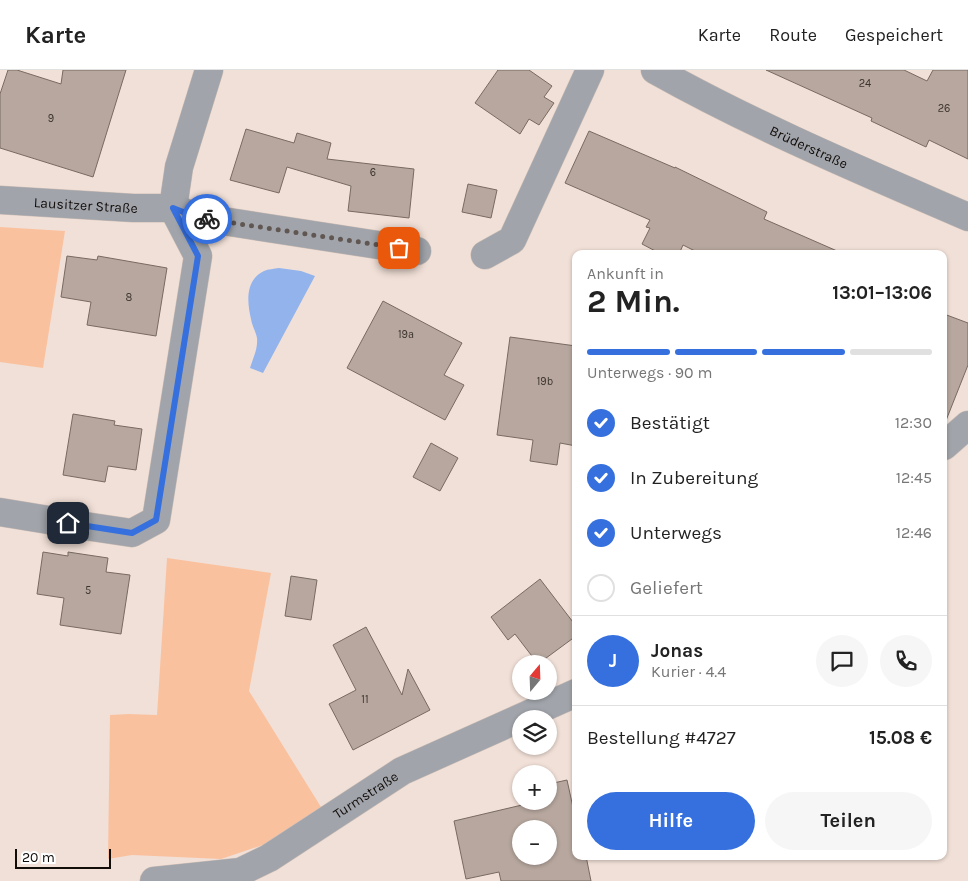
<!DOCTYPE html>
<html lang="de">
<meta charset="utf-8">
<style>
:root{--surface:#fff;--page:#f6f6f6;--text:#222;--muted:#767676;--line:#e0e0e0;--accent:#3670de}
body{margin:0;font-family:Karla,sans-serif;background:var(--page);color:var(--text);height:100vh;display:flex;flex-direction:column;font-size:19px;white-space:nowrap}
*{box-sizing:border-box;margin:0}
p{font-size:16px;color:var(--muted)}
.icon{flex:none;width:28px;height:28px;fill:none;stroke:currentColor;stroke-width:2;stroke-linecap:round;stroke-linejoin:round}
.map{position:relative;flex:1;overflow:hidden}
.sheet{position:absolute;left:572px;top:180px;width:375px;height:610px;display:flex;flex-direction:column;background:var(--surface);border-radius:10px;box-shadow:0 1px 4px #0004}
.sheet>*{flex:none}
.needle{width:32px;rotate:19deg}
.fabs{position:absolute;left:512px;top:585px;display:grid;gap:10px}
.fabs a{display:grid;place-items:center;width:45px;height:45px;border-radius:50%;background:var(--surface);box-shadow:0 1px 4px #0004;font-size:25px}
.scale{position:absolute;left:15px;bottom:12px;width:96px;box-sizing:border-box;padding-left:5px;border:2px solid #130d0a;border-top:0;font-size:14px;line-height:18px;white-space:nowrap;color:#130d0a;-webkit-text-stroke:4px #fff;paint-order:stroke}
.pin{position:absolute;display:grid;place-items:center;width:42px;height:42px;color:#fff;margin:-21px;border-radius:10px;box-shadow:0 2px 8px #0006}
.courier{position:absolute;display:grid;place-items:center;width:50px;height:50px;margin:-25px;border:4px solid #3670de;border-radius:50%;background:#fff;color:#222;box-shadow:0 1px 6px #0007}
.headline em{font-style:normal;font-weight:700}
.headline div{display:flex;flex-direction:column-reverse}
.headline{display:flex;align-items:center;justify-content:space-between;height:85px;padding:0 15px}
h1{font-size:32px;font-weight:700;line-height:38px}
.bar{display:grid;grid-template-columns:repeat(4,1fr);gap:8px 5px;align-content:center;height:60px;padding:0 15px}
.bar i{height:6px;border-radius:4px;background:var(--line)}
.bar .current{background:var(--accent)}
.bar p{grid-column:span 4}
.line{display:flex;align-items:center;gap:12px;padding:0 15px;border-top:1px solid var(--line)}
.line div{flex:1}
.round{display:grid;place-items:center;flex:none;width:52px;height:52px;border-radius:26px;background:var(--page)}
ol{padding:0 15px;list-style:none}
li{display:flex;align-items:center;gap:15px;height:55px}
li p{margin-inline-start:auto}
li .icon{padding:5px;border-radius:50%;background:var(--accent);color:#fff;stroke-width:4}
li:last-child{color:var(--muted)}
li i{width:28px;height:28px;border:2px solid var(--line);border-radius:50%}
.cta{display:flex;gap:10px;margin-top:auto;padding:10px 15px}
.cta a{flex:1;height:58px;border-radius:30px;background:var(--accent);color:#fff;font-size:20px;font-weight:700;line-height:58px;text-align:center}
.cta a+a{background:var(--page);color:var(--text)}
header{display:flex;align-items:center;gap:30px;box-sizing:border-box;height:70px;padding:0 25px;background:var(--surface);border-bottom:1px solid var(--line)}
header strong{font-size:24px}
nav{display:flex;gap:28px;margin-inline-start:auto;font-size:18px}
.map>svg:first-child{display:block}
.green{fill:#fac19f}
.water{fill:#93b3ec}
.building{fill:#b7a79e;stroke:#786a62;fill-rule:evenodd}
.lines{fill:none;stroke-linecap:round;stroke-linejoin:round}
.minor-casing{stroke:#cdbeb6;stroke-width:29}
.minor{stroke:#a1a5ab;stroke-width:28}
.done{stroke:#615752;stroke-width:5;stroke-dasharray:0 9}
.route{stroke:#3670de;stroke-width:6}
.labels{text-anchor:middle;stroke-width:4.5;stroke-linejoin:round;paint-order:stroke}
.number-label{font-size:11px;fill:#3c342f}
.street-label{font-size:14px;fill:#130d0a;stroke:#fff}
</style>
<header>
<strong>Karte</strong>
<nav><a>Karte</a><a>Route</a><a>Gespeichert</a></nav>
</header>
<div class="map">
<svg width="968" height="811" viewBox="0 0 968 811">
<rect width="100%" height="100%" fill="#f1e0d7"/>
<path class="green" d="M0,157L65,161L43,298L0,292Z
M167,488L271,503L249,621L321,737L263,775L221,789L132,785L108,789L110,645L129,644L157,645Z"/>
<path class="water" d="M279,198L301,201L315,206L263,303L250,298C253,288 258,279 257,268C256,262 252,256 251,249C247,232 245,210 264,201C268,199 274,199 279,198Z"/>
<path class="building" d="M8,0H17L61,14L63,0H126L93,107L0,78V24Z
M498,0H529L552,16L544,27L554,33L539,55L529,49L520,64L475,33Z
M766,0H904L927,11L933,0H968V89L929,70L926,77L871,51L872,48Z
M246,59L294,73L297,63L331,73L327,89L414,99L409,148L348,141L351,116L287,97L279,123L230,110Z
M589,61L675,98V97L767,142L764,149L844,184H701L683,175L679,184H661L642,174L650,158L646,157L650,150L565,113Z
M468,114L497,120L491,148L462,142Z
M67,186L97,190L98,186L167,198L156,266L87,255L91,232L61,227Z
M383,231L462,273L444,305L464,315L445,350L347,298Z
M944,244L968,253V295L945,353Z
M510,267L576,276V376L560,373L557,395L530,391L533,370L497,365Z
M73,344L115,351L114,355L142,359L136,400L108,396L105,412L63,405Z
M431,373L458,388L440,421L413,407Z
M43,482L68,486V482L108,488L106,502L130,505L121,564L60,555L64,528L37,524Z
M291,506L317,510L311,550L285,546Z
M540,509L576,556V566L538,594L515,564L508,570L491,547Z
M366,557L402,625L408,599L430,640L353,680L329,634L356,620L333,575Z
M567,710L576,751V786H586L591,811H501L499,802L466,809L454,751L522,735L518,721L521,720V731H549V714ZM521,759H549V786H521Z"/>
<g class="lines">
<defs>
<g id="minor">
<path id="s1" d="M655,0C755,56 862,101 968,147"/>
<path id="s2" d="M0,130L133,138H173L179,97L209,0"/>
<path d="M173,138L197,147L417,181"/>
<path d="M485,185L512,170L590,0"/>
<path d="M944,376L968,355"/>
<path d="M0,442L85,456L132,463L156,450L198,186L173,138"/>
<path id="s3" d="M154,811L240,802L269,788L402,701L576,623"/>
</g>
</defs>
<use href="#minor" class="minor-casing"/>
<use href="#minor" class="minor"/>
</g>
<g class="lines">
<path class="done" d="M207,149L399,178"/>
<path class="route" d="M68,453L132,463L156,450L198,186L173,138L196,147L207,149"/>
</g>
<g class="labels">
<g class="number-label">
<text x="865" y="17">24</text>
<text x="944" y="42">26</text>
<text x="51" y="52">9</text>
<text x="373" y="106">6</text>
<text x="129" y="231">8</text>
<text x="406" y="268">19a</text>
<text x="545" y="315">19b</text>
<text x="88" y="524">5</text>
<text x="365" y="633">11</text>
</g>
<g class="street-label">
<text dy="5" stroke="none"><textPath href="#s1" startOffset="172">Brüderstraße</textPath></text>
<text dy="5" stroke="none"><textPath href="#s2" startOffset="86">Lausitzer Straße</textPath></text>
<text dy="5" stroke="none"><textPath href="#s3" startOffset="234">Turmstraße</textPath></text>
</g>
</g>
</svg>
<div class="fabs">
<a><svg class="needle" viewBox="-14 -14 28 28"><path d="M0-13l5 13h-10z" fill="#e53935"/><path d="M0 13l5-13h-10z" fill="#767676"/></svg></a>
<a><svg class="icon" aria-label="layers" viewBox="0 0 24 24"><path d="M12 4l9 5-9 5-9-5zM3 14l9 5 9-5"/></svg></a>
<a>+</a>
<a>−</a>
</div>
<div class="scale">20 m</div>
<div class="pin" style="left:399px;top:178px;background:#ea580c"><svg class="icon" aria-label="bag" viewBox="0 0 24 24"><path d="M5 8h14l-1 12H6zM9 8a3 3 0 0 1 6 0"/></svg></div>
<div class="pin" style="left:68px;top:453px;background:#1f2937"><svg class="icon" aria-label="home" viewBox="0 0 24 24"><path d="M3 11l9-7 9 7M6 9v11h12V9"/></svg></div>
<div class="courier" style="left:207px;top:149px"><svg class="icon" aria-label="bike" viewBox="0 0 24 24"><circle cx="6" cy="16" r="4"/><circle cx="18" cy="16" r="4"/><path d="M6 16l4-8h5l3 8M10 8l3 8H6M13 5h3"/></svg></div>
<section class="sheet">
<div class="headline"><div><h1>2 Min.</h1><p>Ankunft in</p></div><em>13:01–13:06</em></div>
<div class="bar"><i class="current"></i><i class="current"></i><i class="current"></i><i></i><p>Unterwegs · 90 m</p></div>
<ol>
<li><svg class="icon" aria-label="check" viewBox="0 0 24 24"><path d="M5 12l5 5 9-10"/></svg>Bestätigt<p>12:30</p></li>
<li><svg class="icon" aria-label="check" viewBox="0 0 24 24"><path d="M5 12l5 5 9-10"/></svg>In Zubereitung<p>12:45</p></li>
<li><svg class="icon" aria-label="check" viewBox="0 0 24 24"><path d="M5 12l5 5 9-10"/></svg>Unterwegs<p>12:46</p></li>
<li><i></i>Geliefert</li>
</ol>
<div class="line" style="height:90px"><b class="round" style="background:var(--accent);color:#fff">J</b><div><b>Jonas</b><p>Kurier · 4.4</p></div><a class="round"><svg class="icon" aria-label="chat" viewBox="0 0 24 24"><path d="M4 5h16v11H9l-5 4z"/></svg></a><a class="round"><svg class="icon" aria-label="phone" viewBox="0 0 24 24"><path d="M5 4h4l2 5-3 2q2 4 5 5l2-3 5 2v4C11 20 4 13 5 4z"/></svg></a></div>
<div class="line" style="height:65px"><div>Bestellung #4727</div><b>15.08 €</b></div>
<div class="cta"><a>Hilfe</a><a>Teilen</a></div>
</section>
</div>
